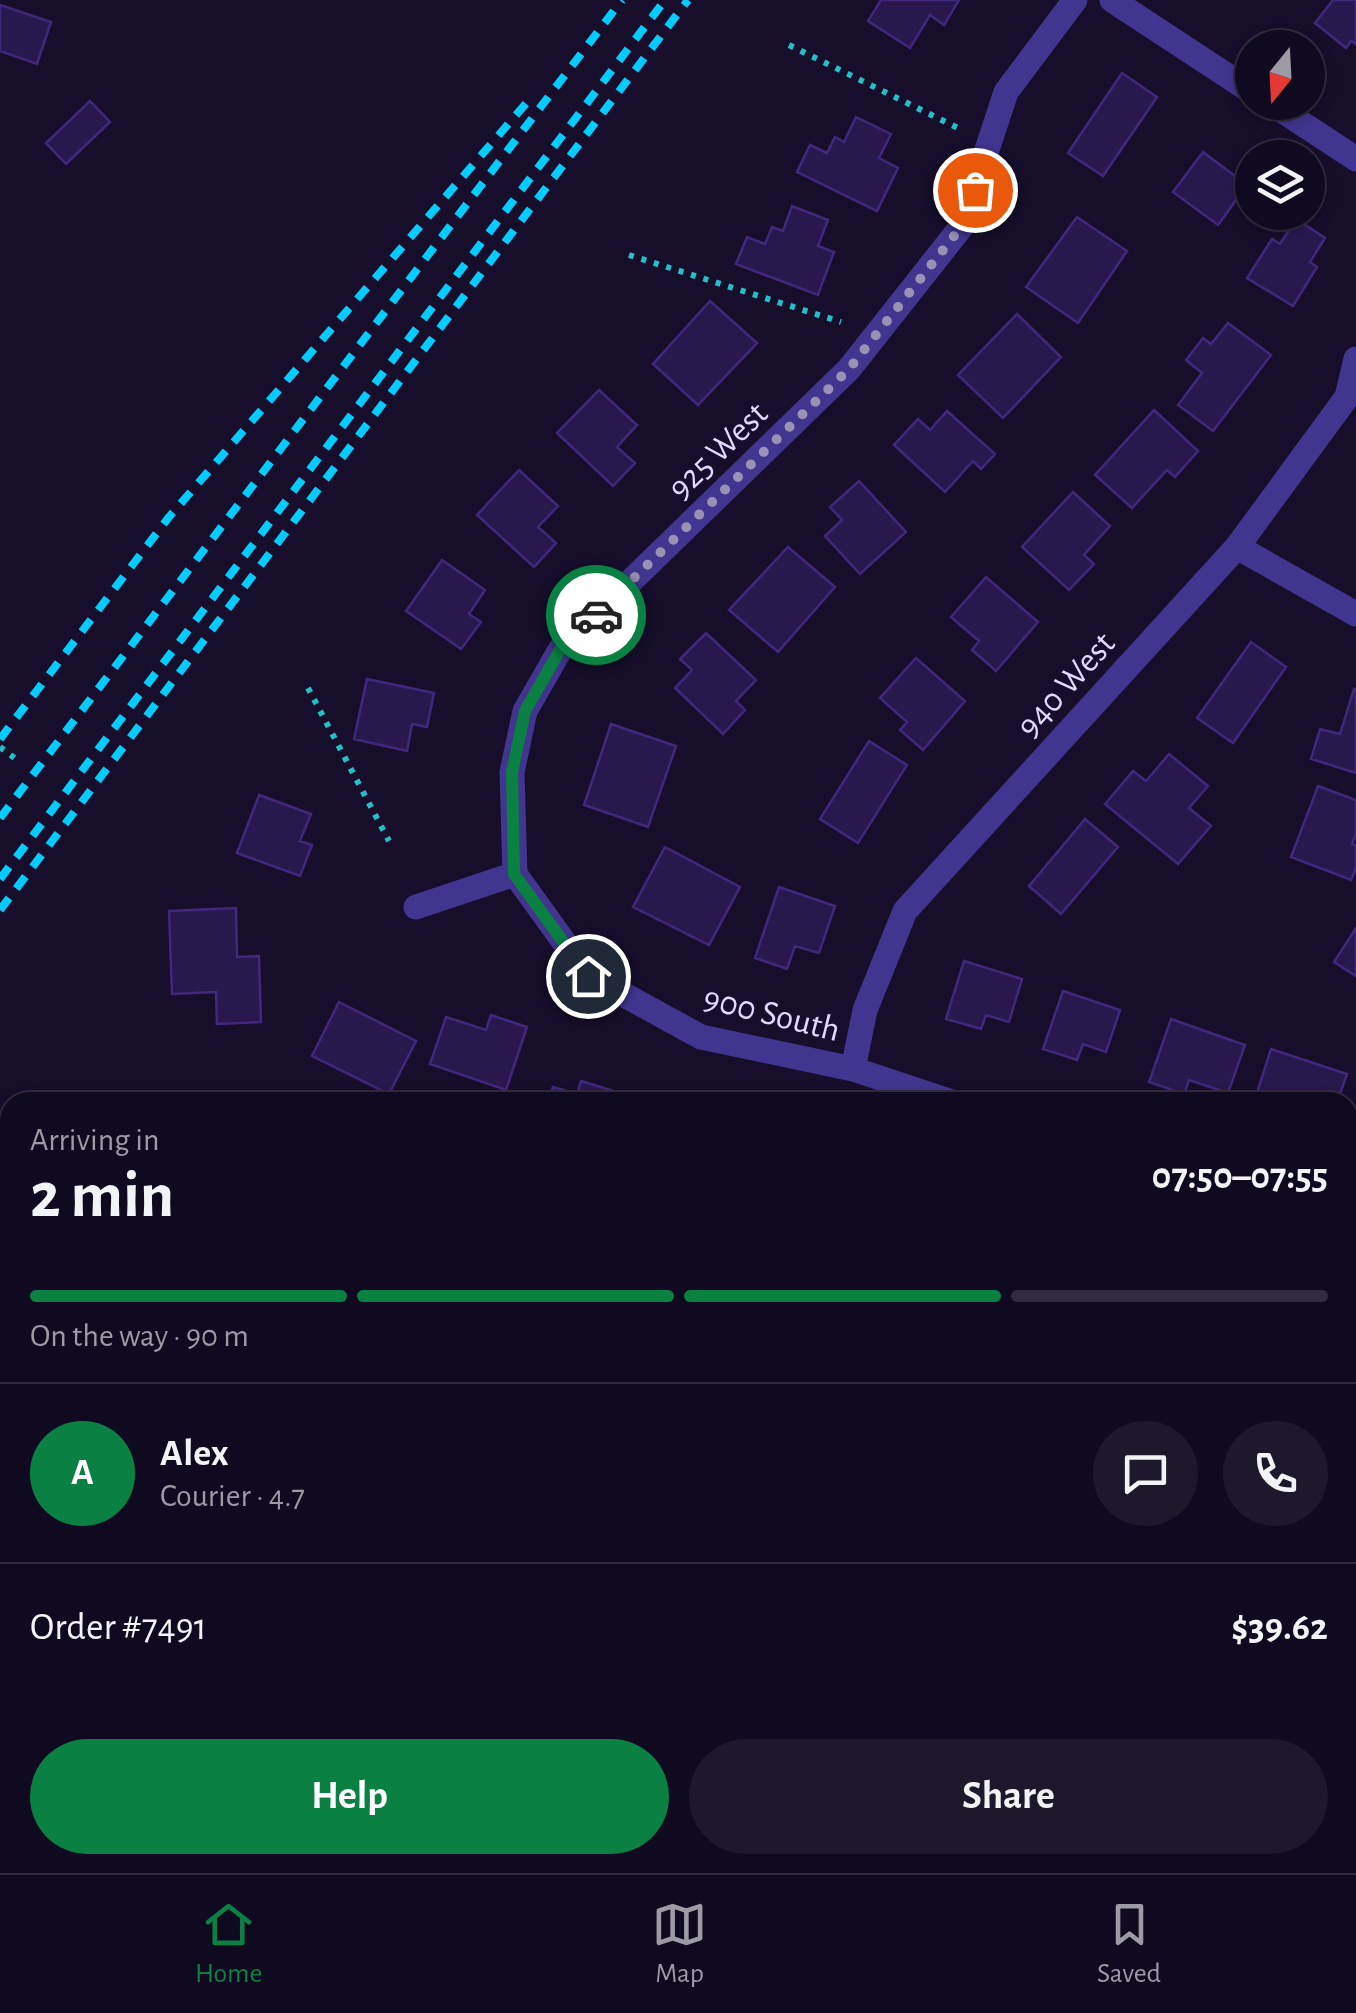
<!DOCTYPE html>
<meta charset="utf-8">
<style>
:root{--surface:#100a20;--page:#1e182d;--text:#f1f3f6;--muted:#9c9aa5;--line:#302b3e;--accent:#0b8043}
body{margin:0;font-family:"Alegreya Sans",sans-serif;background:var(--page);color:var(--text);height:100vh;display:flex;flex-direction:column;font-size:38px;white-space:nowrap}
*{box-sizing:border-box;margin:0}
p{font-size:32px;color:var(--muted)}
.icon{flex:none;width:55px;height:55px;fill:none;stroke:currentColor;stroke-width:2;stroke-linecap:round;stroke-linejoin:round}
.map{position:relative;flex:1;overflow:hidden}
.panel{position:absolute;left:0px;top:1092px;width:1358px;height:782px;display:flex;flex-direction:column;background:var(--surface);border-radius:30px 30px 0 0;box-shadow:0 5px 15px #0003,0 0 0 2px var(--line)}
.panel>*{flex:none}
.needle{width:65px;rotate:198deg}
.fabs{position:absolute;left:1235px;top:30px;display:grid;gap:20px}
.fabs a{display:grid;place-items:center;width:90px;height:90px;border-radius:50%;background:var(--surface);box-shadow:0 5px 15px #0003,0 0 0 2px var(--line);font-size:50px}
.pin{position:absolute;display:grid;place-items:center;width:85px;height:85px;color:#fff;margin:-42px;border:5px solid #fff;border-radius:50%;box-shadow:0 2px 10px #0007}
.courier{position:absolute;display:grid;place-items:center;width:100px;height:100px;margin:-50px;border:8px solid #0b8043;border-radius:50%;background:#fff;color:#222;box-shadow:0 2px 12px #0007}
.headline em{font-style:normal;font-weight:700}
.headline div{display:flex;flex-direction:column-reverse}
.headline{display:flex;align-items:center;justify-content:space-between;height:170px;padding:0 30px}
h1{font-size:65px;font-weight:700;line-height:75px}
.bar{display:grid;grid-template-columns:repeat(4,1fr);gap:15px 10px;align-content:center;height:120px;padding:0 30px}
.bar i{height:12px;border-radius:8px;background:var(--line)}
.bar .on{background:var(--accent)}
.bar p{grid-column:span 4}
.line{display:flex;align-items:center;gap:25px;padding:0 30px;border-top:2px solid var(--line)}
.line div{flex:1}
.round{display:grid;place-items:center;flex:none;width:105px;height:105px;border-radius:52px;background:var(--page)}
.action{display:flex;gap:20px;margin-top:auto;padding:20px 30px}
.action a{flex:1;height:115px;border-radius:60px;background:var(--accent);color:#fff;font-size:40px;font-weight:700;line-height:115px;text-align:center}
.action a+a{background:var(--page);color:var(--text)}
.tabs{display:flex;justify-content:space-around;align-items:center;height:140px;border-top:2px solid var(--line);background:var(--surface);font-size:28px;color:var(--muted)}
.tabs a{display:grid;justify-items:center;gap:5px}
.tabs .on{color:var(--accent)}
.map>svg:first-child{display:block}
.building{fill:#29184e;stroke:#42287d;stroke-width:2.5}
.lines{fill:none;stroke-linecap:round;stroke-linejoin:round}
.path{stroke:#24c0c8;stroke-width:6;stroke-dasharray:5 8;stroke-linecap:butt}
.lane{stroke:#42358f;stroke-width:14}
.street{stroke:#42358f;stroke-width:25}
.rail{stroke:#05ccff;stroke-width:8;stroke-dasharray:15 12;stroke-linecap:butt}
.done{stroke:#9a92b5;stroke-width:10;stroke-dasharray:0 18}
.route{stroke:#0b8043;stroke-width:12}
.labels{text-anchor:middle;stroke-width:8;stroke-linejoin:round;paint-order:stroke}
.street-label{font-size:35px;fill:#e1d9ff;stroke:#160e2b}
</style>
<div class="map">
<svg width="1356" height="1873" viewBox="0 0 1356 1873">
<rect width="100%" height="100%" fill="#160e2b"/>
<path class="building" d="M881,0H959L944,25L930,15L910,48L868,21Z
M1333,0H1356V44L1351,41L1346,48L1315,23Z
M0,5L51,22L37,64L0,51Z
M1122,73L1157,97L1103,176L1068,153Z
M90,101L110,122L66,164L46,143Z
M856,117L891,134L879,158L898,168L877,211L797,172L810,145L827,153L835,137L844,142Z
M1203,152L1247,185L1218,225L1173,192Z
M792,206L828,220L818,246L834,252L818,295L736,264L747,237L765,244L772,227L783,231Z
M1077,217L1127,251L1078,323L1026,287Z
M1296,219L1325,238L1310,262L1317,267L1293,306L1247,278L1272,239L1280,244Z
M710,301L757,343L698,405L653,364Z
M1017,314L1061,357L1003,418L958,375Z
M1228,323L1271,355L1213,431L1178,405L1202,373L1186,360L1203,338L1211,344Z
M599,390L637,425L617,447L635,463L613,486L557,433Z
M1154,410L1198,451L1175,477L1167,470L1132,508L1095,475Z
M947,411L995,454L981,469L973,461L945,492L894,445L918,419L930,430Z
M519,470L558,506L538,527L556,543L534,567L477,515Z
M859,481L906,532L860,574L825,536L842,520L830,507Z
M1073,492L1110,526L1084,555L1094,564L1069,590L1022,547Z
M788,547L835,587L778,652L729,610Z
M442,560L485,590L469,614L481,622L461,649L406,611Z
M986,577L1038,622L996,671L972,650L979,641L951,617Z
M706,633L756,680L736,701L745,710L723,734L675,688L692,670L680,659Z
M1251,642L1286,667L1233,743L1197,718Z
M916,658L965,701L923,750L900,730L907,722L880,698Z
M367,679L434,693L427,727L412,724L407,751L354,739Z
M1354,689H1356V773L1311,759L1320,729L1340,734Z
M611,724L676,746L648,827L584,805Z
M869,741L907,765L858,843L820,819Z
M1169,754L1208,786L1189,808L1211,826L1178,864L1105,804L1133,771L1146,781Z
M1318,786L1356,800V834L1352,844L1356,846V868L1351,880L1291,857Z
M259,795L311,814L300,841L312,845L300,876L237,853Z
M1085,819L1118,847L1061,914L1029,886Z
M665,847L740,887L709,945L633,907Z
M779,887L835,906L819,953L795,946L787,969L755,958Z
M236,908L237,957L259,956L261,1022L217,1024L216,992L172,994L169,911Z
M1356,928V976L1334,962Z
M964,961L1022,979L1009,1022L986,1015L981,1029L946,1019Z
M1063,991L1120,1010L1106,1052L1083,1044L1077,1060L1043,1049Z
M339,1002L416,1041L389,1094L312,1056Z
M491,1015L527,1027L506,1090L430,1064L446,1017L486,1030Z
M1171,1019L1245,1045L1228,1093L1189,1080L1184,1094L1149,1082Z
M1271,1049L1347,1074L1337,1102H1254Z
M581,1081L617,1092L613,1102H548L553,1087L577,1094Z
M1350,1789L1356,1791V1873H1323L1326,1865H1348Z
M696,1865H814L812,1873H693Z
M935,1865H990L1016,1873H932Z
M1121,1865H1176L1174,1873H1148Z
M1201,1865H1247L1244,1873H1201Z
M1248,1865H1310L1308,1873H1274Z"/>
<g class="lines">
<path class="path" d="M789,45L960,129
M629,255L841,322
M308,688L389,841
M0,747L16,759"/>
<path class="lane" d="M0,1253L10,1250
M0,1626L10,1634
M1,1873L12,1865"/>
<path class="street" d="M1112,0L1252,92
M1269,102L1356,159
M1237,547L1356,614
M515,874L512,772L525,711L560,650L849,369L962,226L1006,92L1075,0
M515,874L588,975L701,1037L853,1069L952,1102
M416,907L515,874
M853,1069L865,1010L905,911L1237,547L1347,397L1356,359
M1348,1229L1356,1232
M1348,1725L1356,1728
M112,1865L138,1873
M862,1873L865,1865"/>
<path class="rail" d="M0,739L169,517L529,100
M0,818L622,0
M0,879L665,0
M0,910L688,0"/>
</g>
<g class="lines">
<path class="done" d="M596,615L849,369L962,226L975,190"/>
<path class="route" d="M588,976L514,874L512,772L525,711L560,650L596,615"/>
</g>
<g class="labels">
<g class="street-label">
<text transform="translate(717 450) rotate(-44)" y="12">925 West</text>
<text transform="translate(1065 684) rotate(-48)" y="12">940 West</text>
<text transform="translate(772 1013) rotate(14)" y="12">900 South</text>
</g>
</g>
</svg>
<div class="fabs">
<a><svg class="needle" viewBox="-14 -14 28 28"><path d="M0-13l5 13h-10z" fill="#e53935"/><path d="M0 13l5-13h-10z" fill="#9c9aa5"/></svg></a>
<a><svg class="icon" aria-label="layers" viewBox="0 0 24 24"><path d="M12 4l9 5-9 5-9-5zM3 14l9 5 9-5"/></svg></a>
</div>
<div class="pin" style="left:975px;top:190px;background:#ea580c"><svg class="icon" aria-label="bag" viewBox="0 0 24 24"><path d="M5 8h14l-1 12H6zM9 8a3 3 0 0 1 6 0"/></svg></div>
<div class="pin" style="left:588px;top:976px;background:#1f2937"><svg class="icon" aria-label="home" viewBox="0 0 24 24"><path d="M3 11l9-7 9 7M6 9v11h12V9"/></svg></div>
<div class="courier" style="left:596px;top:615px"><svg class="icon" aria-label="car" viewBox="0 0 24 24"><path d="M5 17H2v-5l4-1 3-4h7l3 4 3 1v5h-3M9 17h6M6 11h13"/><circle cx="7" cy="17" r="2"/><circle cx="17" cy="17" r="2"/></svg></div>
<section class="panel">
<div class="headline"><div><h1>2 min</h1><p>Arriving in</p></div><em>07:50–07:55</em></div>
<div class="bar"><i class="on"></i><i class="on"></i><i class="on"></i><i></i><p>On the way · 90 m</p></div>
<div class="line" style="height:180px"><b class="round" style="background:var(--accent);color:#fff">A</b><div><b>Alex</b><p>Courier · 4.7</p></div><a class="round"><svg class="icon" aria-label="chat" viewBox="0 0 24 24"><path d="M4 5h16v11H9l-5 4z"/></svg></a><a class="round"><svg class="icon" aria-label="phone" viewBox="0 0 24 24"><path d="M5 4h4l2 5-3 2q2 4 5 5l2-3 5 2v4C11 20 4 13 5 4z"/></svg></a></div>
<div class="line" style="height:130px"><div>Order #7491</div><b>$39.62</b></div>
<div class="action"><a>Help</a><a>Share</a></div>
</section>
</div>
<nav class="tabs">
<a class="on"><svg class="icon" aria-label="home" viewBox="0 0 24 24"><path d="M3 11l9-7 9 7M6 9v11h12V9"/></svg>Home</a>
<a><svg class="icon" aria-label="map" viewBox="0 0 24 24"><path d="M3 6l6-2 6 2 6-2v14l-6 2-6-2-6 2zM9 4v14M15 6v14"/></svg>Map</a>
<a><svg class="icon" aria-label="saved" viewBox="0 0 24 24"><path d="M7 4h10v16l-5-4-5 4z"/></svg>Saved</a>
</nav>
